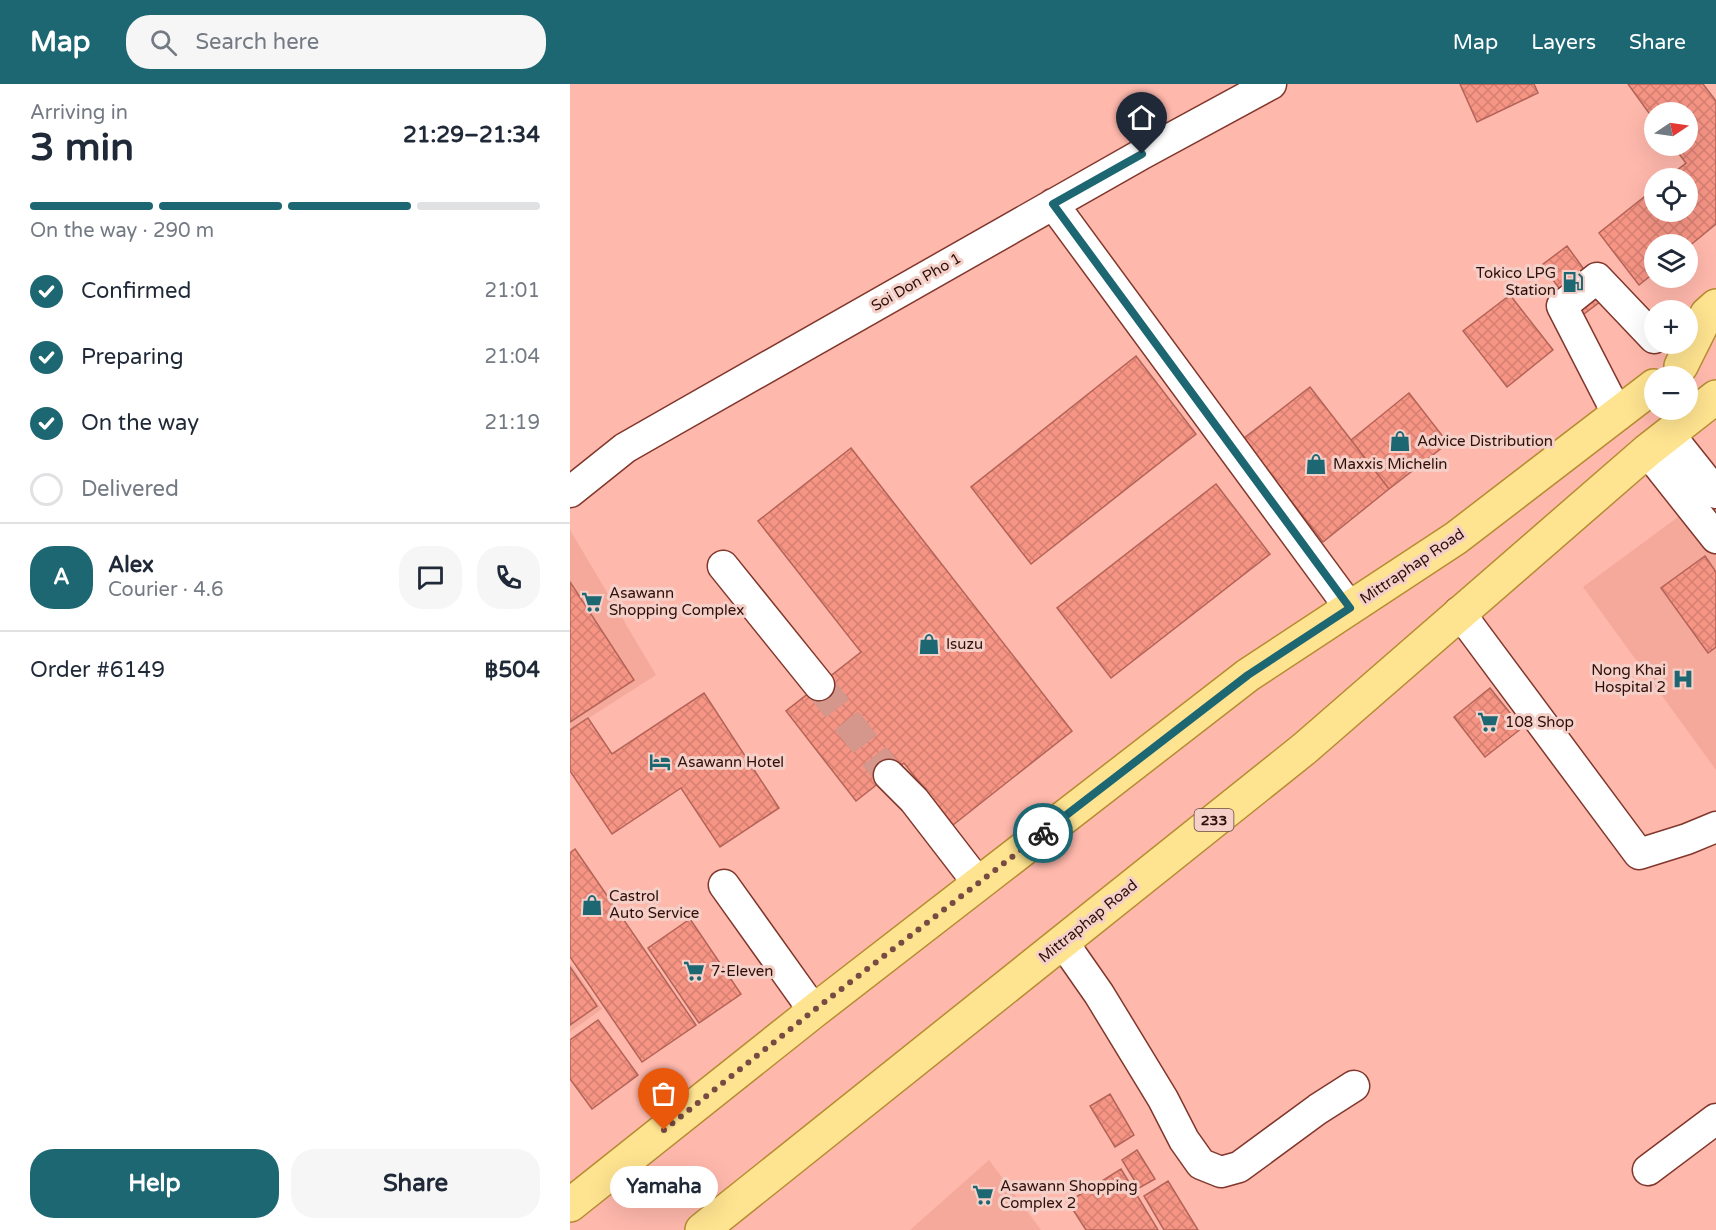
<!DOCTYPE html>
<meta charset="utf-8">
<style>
:root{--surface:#fff;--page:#f6f6f7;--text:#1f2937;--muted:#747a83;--line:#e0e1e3;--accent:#1d6773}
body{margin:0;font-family:"Varela Round",sans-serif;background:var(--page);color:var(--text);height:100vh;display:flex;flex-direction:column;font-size:22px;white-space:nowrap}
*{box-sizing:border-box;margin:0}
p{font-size:20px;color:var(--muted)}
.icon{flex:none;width:33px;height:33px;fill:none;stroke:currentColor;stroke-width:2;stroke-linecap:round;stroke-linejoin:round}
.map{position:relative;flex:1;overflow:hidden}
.drawer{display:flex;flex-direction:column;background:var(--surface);width:570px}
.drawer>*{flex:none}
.needle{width:39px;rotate:77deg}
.tools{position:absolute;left:1074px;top:18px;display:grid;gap:12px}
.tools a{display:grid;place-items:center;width:54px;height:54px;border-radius:50%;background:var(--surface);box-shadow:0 6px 24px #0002;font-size:30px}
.pin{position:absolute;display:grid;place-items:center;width:51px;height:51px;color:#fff;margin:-62px -26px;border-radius:50% 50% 50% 0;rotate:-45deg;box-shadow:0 0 6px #0007}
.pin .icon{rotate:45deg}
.courier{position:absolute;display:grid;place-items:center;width:60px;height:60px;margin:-30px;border:4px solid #1d6773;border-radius:50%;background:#fff;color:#222;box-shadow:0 2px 8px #0007}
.bubble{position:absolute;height:42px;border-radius:21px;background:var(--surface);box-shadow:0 6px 24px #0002;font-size:20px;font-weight:700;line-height:42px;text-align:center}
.head em{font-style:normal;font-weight:700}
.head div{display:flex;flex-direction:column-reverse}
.head{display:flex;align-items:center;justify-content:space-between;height:102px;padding:0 30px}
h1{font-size:39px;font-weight:700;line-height:45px}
.bar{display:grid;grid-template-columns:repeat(4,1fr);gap:9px 6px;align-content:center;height:72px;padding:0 30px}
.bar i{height:8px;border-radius:4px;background:var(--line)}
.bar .on{background:var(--accent)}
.bar p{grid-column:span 4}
.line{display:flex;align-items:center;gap:15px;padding:0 30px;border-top:2px solid var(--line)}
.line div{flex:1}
.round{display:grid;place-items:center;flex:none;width:63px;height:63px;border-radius:24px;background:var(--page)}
ol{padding:0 30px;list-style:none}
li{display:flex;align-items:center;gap:18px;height:66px}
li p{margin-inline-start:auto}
li .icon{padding:6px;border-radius:50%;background:var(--accent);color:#fff;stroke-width:4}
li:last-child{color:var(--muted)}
li i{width:33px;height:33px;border:3px solid var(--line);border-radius:50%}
.cta{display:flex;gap:12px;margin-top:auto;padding:12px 30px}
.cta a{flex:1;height:69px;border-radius:24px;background:var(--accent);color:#fff;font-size:24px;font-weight:700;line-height:69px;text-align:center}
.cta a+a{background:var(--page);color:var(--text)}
header{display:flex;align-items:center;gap:36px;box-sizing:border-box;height:84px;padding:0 30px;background:var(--accent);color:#fff}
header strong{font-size:28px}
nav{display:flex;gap:33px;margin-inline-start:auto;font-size:21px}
.search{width:420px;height:54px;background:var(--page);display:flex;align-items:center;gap:15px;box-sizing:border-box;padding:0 21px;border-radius:24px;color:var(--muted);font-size:22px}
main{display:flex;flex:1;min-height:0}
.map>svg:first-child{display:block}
.built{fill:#f4a99b}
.building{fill:url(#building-cross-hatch);stroke:#b46457;stroke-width:1.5}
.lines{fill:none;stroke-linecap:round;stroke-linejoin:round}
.minor-tunnel{stroke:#d5968c;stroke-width:30;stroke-dasharray:30 15;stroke-linecap:butt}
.minor-casing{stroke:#81372c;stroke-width:33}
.major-casing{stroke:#b58c31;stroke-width:36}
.minor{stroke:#fff;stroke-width:30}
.major{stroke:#fee390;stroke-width:33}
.done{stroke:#774a43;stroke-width:6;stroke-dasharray:0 10.8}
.route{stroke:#1d6773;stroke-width:8}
.labels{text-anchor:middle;stroke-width:6;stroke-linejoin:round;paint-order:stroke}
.shield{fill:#f4d0c9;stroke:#694943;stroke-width:1.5}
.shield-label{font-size:14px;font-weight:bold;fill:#2e0f0a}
.poi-label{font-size:15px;fill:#2e0f0a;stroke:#f4d0c9;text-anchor:start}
.street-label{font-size:15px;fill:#2e0f0a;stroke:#f4d0c9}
</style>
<header>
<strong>Map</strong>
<div class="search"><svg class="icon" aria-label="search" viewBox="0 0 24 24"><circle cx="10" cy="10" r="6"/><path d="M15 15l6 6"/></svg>Search here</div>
<nav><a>Map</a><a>Layers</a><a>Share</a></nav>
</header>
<main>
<section class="drawer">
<div class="head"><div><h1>3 min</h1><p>Arriving in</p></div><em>21:29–21:34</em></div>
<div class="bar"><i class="on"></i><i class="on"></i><i class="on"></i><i></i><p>On the way · 290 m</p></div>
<ol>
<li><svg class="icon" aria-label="check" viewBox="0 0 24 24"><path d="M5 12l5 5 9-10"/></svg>Confirmed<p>21:01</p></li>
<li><svg class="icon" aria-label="check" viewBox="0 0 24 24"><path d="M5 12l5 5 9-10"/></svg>Preparing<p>21:04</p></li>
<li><svg class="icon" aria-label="check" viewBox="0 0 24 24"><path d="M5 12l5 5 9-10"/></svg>On the way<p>21:19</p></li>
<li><i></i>Delivered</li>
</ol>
<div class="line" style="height:108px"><b class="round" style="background:var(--accent);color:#fff">A</b><div><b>Alex</b><p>Courier · 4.6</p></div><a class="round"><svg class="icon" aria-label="chat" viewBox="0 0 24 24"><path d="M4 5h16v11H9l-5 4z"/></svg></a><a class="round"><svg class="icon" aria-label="phone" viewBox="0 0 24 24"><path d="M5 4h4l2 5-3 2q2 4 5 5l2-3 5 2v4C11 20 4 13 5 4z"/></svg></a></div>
<div class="line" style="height:78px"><div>Order #6149</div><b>฿504</b></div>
<div class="cta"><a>Help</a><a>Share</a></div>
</section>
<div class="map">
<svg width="1146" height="1146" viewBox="0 0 1146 1146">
<defs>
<pattern id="building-cross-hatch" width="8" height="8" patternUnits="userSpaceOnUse" patternTransform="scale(1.5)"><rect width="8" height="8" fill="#f79585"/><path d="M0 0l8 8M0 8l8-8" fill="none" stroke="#d47f72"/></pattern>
</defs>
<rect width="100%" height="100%" fill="#ffb8ac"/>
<path class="built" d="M1146,405V686L1013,503Z
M0,446L86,591L0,646Z
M0,879L32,925L0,948Z
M419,1076L471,1146H340Z"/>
<path class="building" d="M890,0H964L968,9L907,38Z
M1058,0H1133L1146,17V140L1118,163V160H1084V189L1069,201L1029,149L1084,105V128H1118V94H1097L1116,79L1103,62H1118V28H1084V36Z
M997,162L1035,214L1010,233L972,181Z
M940,211L983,266L937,303L893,247Z
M566,272L626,350L461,480L401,403Z
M740,303L819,405L753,458L673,355Z
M839,309L878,359L819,405L781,356Z
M281,364L502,647L383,741L334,679L286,717L216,627L291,568L188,437Z
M646,400L700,470L541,594L487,524Z
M1135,472L1146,488V563L1138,569L1091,504Z
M0,498L64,596L0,638Z
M920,604L952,644L915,673L884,633Z
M134,609L209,724L150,763L111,704L42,750L0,687V646L18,634L42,670Z
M5,765L126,941L72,978L0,873V769Z
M120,835L171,910L129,939L78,864Z
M0,883L27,922L0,941Z
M28,936L68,991L22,1025L0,995V956Z
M540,1010L564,1051L545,1063L520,1022Z
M567,1066L585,1095L569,1104L552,1076Z
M551,1085L588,1146H516L498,1118Z
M598,1097L628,1146H594L574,1112Z"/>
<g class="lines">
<path class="minor-tunnel" d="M249,601L319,691"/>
<defs>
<path id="minor" d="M483,120L780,524
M1048,331L992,222L1027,194L1084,254
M1099,350L1146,409
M1077,367L1146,454
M0,408L55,364L104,336L572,70L701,0
M153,482L249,601
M889,528L1069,770L1117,755L1146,743
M319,691L344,716L408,799
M154,801L244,927
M492,857L529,910L593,1015L614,1056L631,1080L651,1088L669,1083L748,1025L784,1002
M1078,1086L1146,1035"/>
<path id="major" d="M1111,282L1137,230L1146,222
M0,1121L244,927L678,591L886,454L1084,302
M132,1146L734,665L1077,367L1146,313"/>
</defs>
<use href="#minor" class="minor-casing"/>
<use href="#major" class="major-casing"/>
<use href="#minor" class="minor"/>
<use href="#major" class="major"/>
</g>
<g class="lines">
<path class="done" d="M94,1046L243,927L473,749"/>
<path class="route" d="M473,749L678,591L780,524L483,120L572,70"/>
</g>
<defs>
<symbol id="fuel-bare" viewBox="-9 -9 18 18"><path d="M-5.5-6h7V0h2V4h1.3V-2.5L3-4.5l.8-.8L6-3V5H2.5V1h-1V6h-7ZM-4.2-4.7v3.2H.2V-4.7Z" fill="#1d6773" stroke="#f4d0c9" stroke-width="2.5" paint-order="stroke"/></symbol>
<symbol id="shop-bare" viewBox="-9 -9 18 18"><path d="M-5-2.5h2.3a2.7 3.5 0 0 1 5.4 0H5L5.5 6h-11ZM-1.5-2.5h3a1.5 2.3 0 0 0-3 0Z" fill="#1d6773" stroke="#f4d0c9" stroke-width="2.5" paint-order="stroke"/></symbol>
<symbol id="supermarket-bare" viewBox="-9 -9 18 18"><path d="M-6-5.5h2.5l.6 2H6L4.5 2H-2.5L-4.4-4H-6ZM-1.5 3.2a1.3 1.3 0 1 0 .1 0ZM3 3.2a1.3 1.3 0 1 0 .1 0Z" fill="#1d6773" stroke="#f4d0c9" stroke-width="2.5" paint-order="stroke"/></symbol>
<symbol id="hospital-bare" viewBox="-9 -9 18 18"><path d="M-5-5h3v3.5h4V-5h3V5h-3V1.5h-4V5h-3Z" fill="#1d6773" stroke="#f4d0c9" stroke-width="2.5" paint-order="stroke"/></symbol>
<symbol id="hotel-bare" viewBox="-9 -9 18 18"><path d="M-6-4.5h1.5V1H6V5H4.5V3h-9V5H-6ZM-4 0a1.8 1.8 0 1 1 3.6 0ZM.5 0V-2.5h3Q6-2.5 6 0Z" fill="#1d6773" stroke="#f4d0c9" stroke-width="2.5" paint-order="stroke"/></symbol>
</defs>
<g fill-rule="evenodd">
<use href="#fuel-bare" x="988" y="183" width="30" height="30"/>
<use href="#shop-bare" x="815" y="342" width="30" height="30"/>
<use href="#shop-bare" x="731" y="365" width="30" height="30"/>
<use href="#supermarket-bare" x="7" y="503" width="30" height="30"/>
<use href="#shop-bare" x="344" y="545" width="30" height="30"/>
<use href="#hospital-bare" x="1098" y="580" width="30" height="30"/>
<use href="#supermarket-bare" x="903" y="623" width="30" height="30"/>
<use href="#hotel-bare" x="75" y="663" width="30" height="30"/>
<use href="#shop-bare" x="7" y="806" width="30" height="30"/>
<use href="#supermarket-bare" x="109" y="872" width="30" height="30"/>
<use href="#supermarket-bare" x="398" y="1096" width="30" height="30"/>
</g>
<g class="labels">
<rect class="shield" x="624.5" y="725" width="39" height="22" rx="4.5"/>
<g class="shield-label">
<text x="644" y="741">233</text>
</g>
<g class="poi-label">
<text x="986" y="194" text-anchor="end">Tokico LPG<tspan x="986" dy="17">Station</tspan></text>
<text x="847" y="362">Advice Distribution</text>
<text x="763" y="385">Maxxis Michelin</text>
<text x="39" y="514">Asawann<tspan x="39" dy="17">Shopping Complex</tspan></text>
<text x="376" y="565">Isuzu</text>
<text x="1096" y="591" text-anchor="end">Nong Khai<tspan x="1096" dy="17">Hospital 2</tspan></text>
<text x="935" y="643">108 Shop</text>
<text x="107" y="683">Asawann Hotel</text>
<text x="39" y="817">Castrol<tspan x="39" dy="17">Auto Service</tspan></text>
<text x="141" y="892">7-Eleven</text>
<text x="430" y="1107">Asawann Shopping<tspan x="430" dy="17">Complex 2</tspan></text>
</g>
<g class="street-label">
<text transform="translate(346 198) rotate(-30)" y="5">Soi Don Pho 1</text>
<text transform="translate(842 482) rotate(-34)" y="5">Mittraphap Road</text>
<text transform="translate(518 837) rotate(-39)" y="5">Mittraphap Road</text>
</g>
</g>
</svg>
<div class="tools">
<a><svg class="needle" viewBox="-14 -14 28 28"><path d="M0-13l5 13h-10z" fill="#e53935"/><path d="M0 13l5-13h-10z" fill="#747a83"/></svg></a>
<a><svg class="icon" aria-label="locate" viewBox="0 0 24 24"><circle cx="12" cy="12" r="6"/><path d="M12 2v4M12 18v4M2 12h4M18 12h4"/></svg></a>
<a><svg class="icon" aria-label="layers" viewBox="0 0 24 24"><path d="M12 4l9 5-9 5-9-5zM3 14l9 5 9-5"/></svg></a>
<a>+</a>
<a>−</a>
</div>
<div class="pin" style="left:94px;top:1046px;background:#ea580c"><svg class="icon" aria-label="bag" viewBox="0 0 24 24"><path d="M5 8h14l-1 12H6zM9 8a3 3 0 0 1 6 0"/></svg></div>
<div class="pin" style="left:572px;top:70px;background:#1f2937"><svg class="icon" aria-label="home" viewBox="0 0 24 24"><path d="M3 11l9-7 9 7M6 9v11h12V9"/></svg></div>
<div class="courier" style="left:473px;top:749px"><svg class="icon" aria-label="bike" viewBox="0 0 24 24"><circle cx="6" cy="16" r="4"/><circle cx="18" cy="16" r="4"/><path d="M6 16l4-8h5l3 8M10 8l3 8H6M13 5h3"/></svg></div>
<div class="bubble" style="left:40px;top:1082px;width:108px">Yamaha</div>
</div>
</main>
